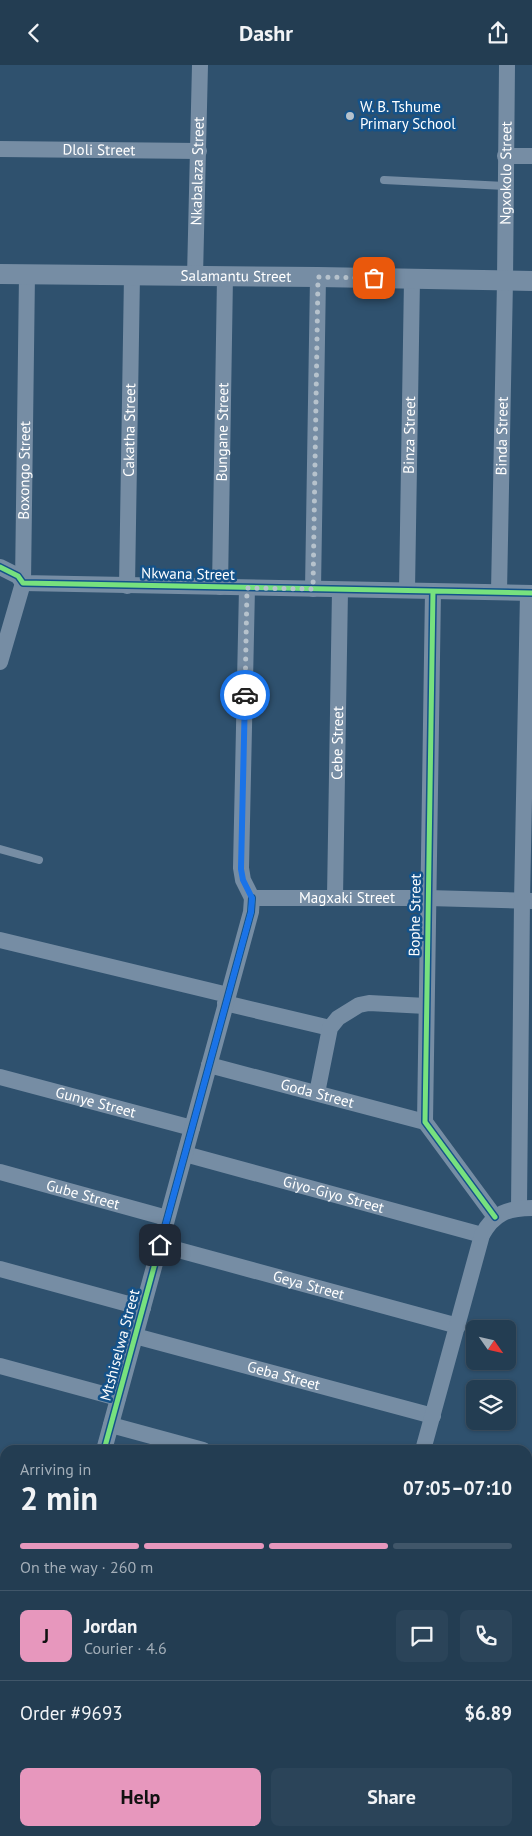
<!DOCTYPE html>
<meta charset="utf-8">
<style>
:root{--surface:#233d52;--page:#2b4459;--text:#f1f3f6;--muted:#a3aeb8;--line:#405669;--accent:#e797bd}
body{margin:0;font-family:"PT Sans",sans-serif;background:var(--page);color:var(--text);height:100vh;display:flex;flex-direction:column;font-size:19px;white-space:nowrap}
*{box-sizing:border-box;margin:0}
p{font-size:16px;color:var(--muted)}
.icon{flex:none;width:28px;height:28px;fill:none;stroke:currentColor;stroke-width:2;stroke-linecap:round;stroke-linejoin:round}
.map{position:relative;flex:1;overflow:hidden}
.drawer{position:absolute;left:0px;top:1380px;width:532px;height:391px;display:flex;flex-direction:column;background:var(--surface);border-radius:15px 15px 0 0;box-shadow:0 1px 4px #0004,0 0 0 1px var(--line)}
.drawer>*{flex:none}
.needle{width:32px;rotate:124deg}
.fabs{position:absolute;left:466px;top:1255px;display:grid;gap:10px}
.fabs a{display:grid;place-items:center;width:50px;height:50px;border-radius:8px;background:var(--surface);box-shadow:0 1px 4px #0004,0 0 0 1px var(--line);font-size:25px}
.pin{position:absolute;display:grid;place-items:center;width:42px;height:42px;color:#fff;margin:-21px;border-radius:10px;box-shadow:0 2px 8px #0006}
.courier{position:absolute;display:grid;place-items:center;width:50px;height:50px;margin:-25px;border:4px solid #1a73e8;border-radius:50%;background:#fff;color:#222;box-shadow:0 1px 6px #0007}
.head em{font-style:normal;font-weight:600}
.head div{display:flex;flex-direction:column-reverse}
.head{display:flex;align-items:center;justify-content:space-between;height:85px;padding:0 20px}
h1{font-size:32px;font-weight:600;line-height:38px}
.bar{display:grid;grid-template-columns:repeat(4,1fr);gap:8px 5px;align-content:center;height:60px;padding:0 20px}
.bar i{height:6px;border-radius:4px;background:var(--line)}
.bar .current{background:var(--accent)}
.bar p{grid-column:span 4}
.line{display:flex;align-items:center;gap:12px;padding:0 20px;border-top:1px solid var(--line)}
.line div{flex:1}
.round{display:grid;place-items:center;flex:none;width:52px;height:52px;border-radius:8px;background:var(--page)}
.primary-button{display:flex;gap:10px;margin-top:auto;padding:10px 20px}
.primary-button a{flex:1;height:58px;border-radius:8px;background:var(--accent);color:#111;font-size:20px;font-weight:600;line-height:58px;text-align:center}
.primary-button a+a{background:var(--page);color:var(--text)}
header{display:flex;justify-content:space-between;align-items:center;height:65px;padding:0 20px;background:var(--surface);font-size:22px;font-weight:600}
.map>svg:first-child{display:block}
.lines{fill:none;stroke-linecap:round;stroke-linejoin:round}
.service{stroke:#768da4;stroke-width:8}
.minor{stroke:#768da4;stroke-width:16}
.tertiary{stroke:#768da4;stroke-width:20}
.cycleway-casing{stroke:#145289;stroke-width:8}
.cycleway{stroke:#77e17e;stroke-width:5}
.done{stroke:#b6c2cc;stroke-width:5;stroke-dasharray:0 9}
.route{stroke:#1a73e8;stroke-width:6}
.poi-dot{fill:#b6c2cc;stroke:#145289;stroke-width:2}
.labels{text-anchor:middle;stroke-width:5;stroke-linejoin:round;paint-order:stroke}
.poi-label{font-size:15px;fill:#fff;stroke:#145289;text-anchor:start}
.street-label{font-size:15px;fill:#fff;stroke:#145289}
</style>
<header><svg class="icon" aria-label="back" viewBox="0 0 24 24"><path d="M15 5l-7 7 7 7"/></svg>Dashr<svg class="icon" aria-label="share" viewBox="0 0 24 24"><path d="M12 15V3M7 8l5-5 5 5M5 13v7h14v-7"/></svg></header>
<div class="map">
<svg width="532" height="1771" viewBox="0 0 532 1771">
<rect width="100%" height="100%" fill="#2f516e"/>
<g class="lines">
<path class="service" d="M384,115L505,121
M0,784L39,795"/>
<g class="minor">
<path id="s1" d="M0,84L199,86"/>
<path d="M505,91H532"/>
<path id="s2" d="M195,211L200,0"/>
<path d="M0,502L18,511L23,518L532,528"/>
<path id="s3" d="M127,521L132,210"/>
<path id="s4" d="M220,522L225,212"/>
<path d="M247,523L241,803L243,815L252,833"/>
<path d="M313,524L318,212"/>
<path id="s5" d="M407,525L412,214"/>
<path d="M433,526L425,1057L495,1152"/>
<path id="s6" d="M499,527L505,216L507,0"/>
<path id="s7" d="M0,597L23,518L27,209"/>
<path id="s8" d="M335,832L340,525"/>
<path id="s9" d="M252,833H428L532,836"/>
<path d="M0,875L228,930"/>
<path d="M225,938L330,963"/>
<path id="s10" d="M209,1000L425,1057"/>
<path id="s11" d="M0,1012L192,1063"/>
<path d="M317,1028L330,963L338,953L359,940L369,938L426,941"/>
<path id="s12" d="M185,1089L482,1170"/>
<path id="s13" d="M0,1107L167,1153"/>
<path d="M519,1143L522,836L528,528"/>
<path id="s14" d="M160,1180L458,1261"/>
<path d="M0,1204L143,1243"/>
<path id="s15" d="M135,1271L433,1351"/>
<path d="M0,1301L118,1333"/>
<path d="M111,1360L203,1385"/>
<path d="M104,1385L251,847L252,833"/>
<path d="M423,1385L482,1170C494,1148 508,1143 532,1143"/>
<path d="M0,1398L5,1399"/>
<path d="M528,1483H532"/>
<path d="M0,1496L5,1497"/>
<path d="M0,1592L5,1594"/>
<path d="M528,1675L532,1549"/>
<path d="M4,1771L3,1750L5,1742"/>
<path d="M343,1771V1766"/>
<path d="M437,1771V1766"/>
<path d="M524,1771V1766"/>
</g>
<path class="tertiary" id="s16" d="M0,209L318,212L532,216"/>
<defs>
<path id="cycleway" d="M0,502L18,511L23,518L532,528
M433,526L425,1057L495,1152
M104,1385L251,847L252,833"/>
</defs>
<use href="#cycleway" class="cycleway-casing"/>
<use href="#cycleway" class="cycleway"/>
</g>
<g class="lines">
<path class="done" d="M245,630L247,523L313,524L318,212L374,213"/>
<path class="route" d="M160,1180L251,847L252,833L243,815L241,804L245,630"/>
</g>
<circle class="poi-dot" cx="350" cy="51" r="5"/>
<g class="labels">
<g class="poi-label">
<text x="360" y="47">W. B. Tshume<tspan x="360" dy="17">Primary School</tspan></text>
</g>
<g class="street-label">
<text dy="5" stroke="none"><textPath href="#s1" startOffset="99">Dloli Street</textPath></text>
<text dy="5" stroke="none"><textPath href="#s2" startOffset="105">Nkabalaza Street</textPath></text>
<text dy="5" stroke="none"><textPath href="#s6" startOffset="419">Ngxokolo Street</textPath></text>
<text dy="5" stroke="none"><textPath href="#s16" startOffset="236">Salamantu Street</textPath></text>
<text dy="5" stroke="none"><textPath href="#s3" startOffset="156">Cakatha Street</textPath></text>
<text dy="5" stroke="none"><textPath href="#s4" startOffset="155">Bungane Street</textPath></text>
<text dy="5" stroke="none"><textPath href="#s5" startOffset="155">Binza Street</textPath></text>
<text dy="5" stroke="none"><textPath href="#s6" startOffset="156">Binda Street</textPath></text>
<text dy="5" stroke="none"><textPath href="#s7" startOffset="195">Boxongo Street</textPath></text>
<text transform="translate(188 509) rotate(1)" y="5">Nkwana Street</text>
<text dy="5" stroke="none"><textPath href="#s8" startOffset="154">Cebe Street</textPath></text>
<text dy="5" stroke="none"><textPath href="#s9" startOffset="95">Magxaki Street</textPath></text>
<text transform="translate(415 850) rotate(-89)" y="5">Bophe Street</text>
<text dy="5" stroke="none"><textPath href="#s10" startOffset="112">Goda Street</textPath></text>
<text dy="5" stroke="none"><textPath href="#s11" startOffset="99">Gunye Street</textPath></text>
<text dy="5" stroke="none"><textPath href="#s12" startOffset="154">Giyo-Giyo Street</textPath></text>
<text dy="5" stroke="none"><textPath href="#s13" startOffset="86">Gube Street</textPath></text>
<text dy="5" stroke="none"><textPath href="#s14" startOffset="154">Geya Street</textPath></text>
<text transform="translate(120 1280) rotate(-75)" y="5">Mtshiselwa Street</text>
<text dy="5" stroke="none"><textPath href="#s15" startOffset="154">Geba Street</textPath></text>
</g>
</g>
</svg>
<div class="fabs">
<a><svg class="needle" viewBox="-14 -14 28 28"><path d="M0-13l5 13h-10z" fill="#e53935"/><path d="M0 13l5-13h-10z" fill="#a3aeb8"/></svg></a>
<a><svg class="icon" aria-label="layers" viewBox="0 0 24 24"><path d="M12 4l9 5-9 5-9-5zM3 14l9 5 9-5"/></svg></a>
</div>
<div class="pin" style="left:374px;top:213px;background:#ea580c"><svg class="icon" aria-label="bag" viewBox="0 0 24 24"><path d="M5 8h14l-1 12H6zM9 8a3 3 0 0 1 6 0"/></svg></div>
<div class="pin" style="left:160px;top:1180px;background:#1f2937"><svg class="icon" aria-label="home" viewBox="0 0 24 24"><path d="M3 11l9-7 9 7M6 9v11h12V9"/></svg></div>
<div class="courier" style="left:245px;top:630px"><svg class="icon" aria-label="car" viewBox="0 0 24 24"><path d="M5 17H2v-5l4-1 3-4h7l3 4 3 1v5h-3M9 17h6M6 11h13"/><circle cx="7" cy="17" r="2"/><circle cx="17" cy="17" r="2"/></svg></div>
<section class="drawer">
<div class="head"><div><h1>2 min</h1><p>Arriving in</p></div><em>07:05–07:10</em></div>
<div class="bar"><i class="current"></i><i class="current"></i><i class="current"></i><i></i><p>On the way · 260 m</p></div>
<div class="line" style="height:90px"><b class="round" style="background:var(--accent);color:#111">J</b><div><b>Jordan</b><p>Courier · 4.6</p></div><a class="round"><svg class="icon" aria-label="chat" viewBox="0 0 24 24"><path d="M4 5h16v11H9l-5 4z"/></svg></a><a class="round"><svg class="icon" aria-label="phone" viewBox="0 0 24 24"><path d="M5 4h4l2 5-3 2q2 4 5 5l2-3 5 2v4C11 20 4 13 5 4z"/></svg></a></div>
<div class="line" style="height:65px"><div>Order #9693</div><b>$6.89</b></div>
<div class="primary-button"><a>Help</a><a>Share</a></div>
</section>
</div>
